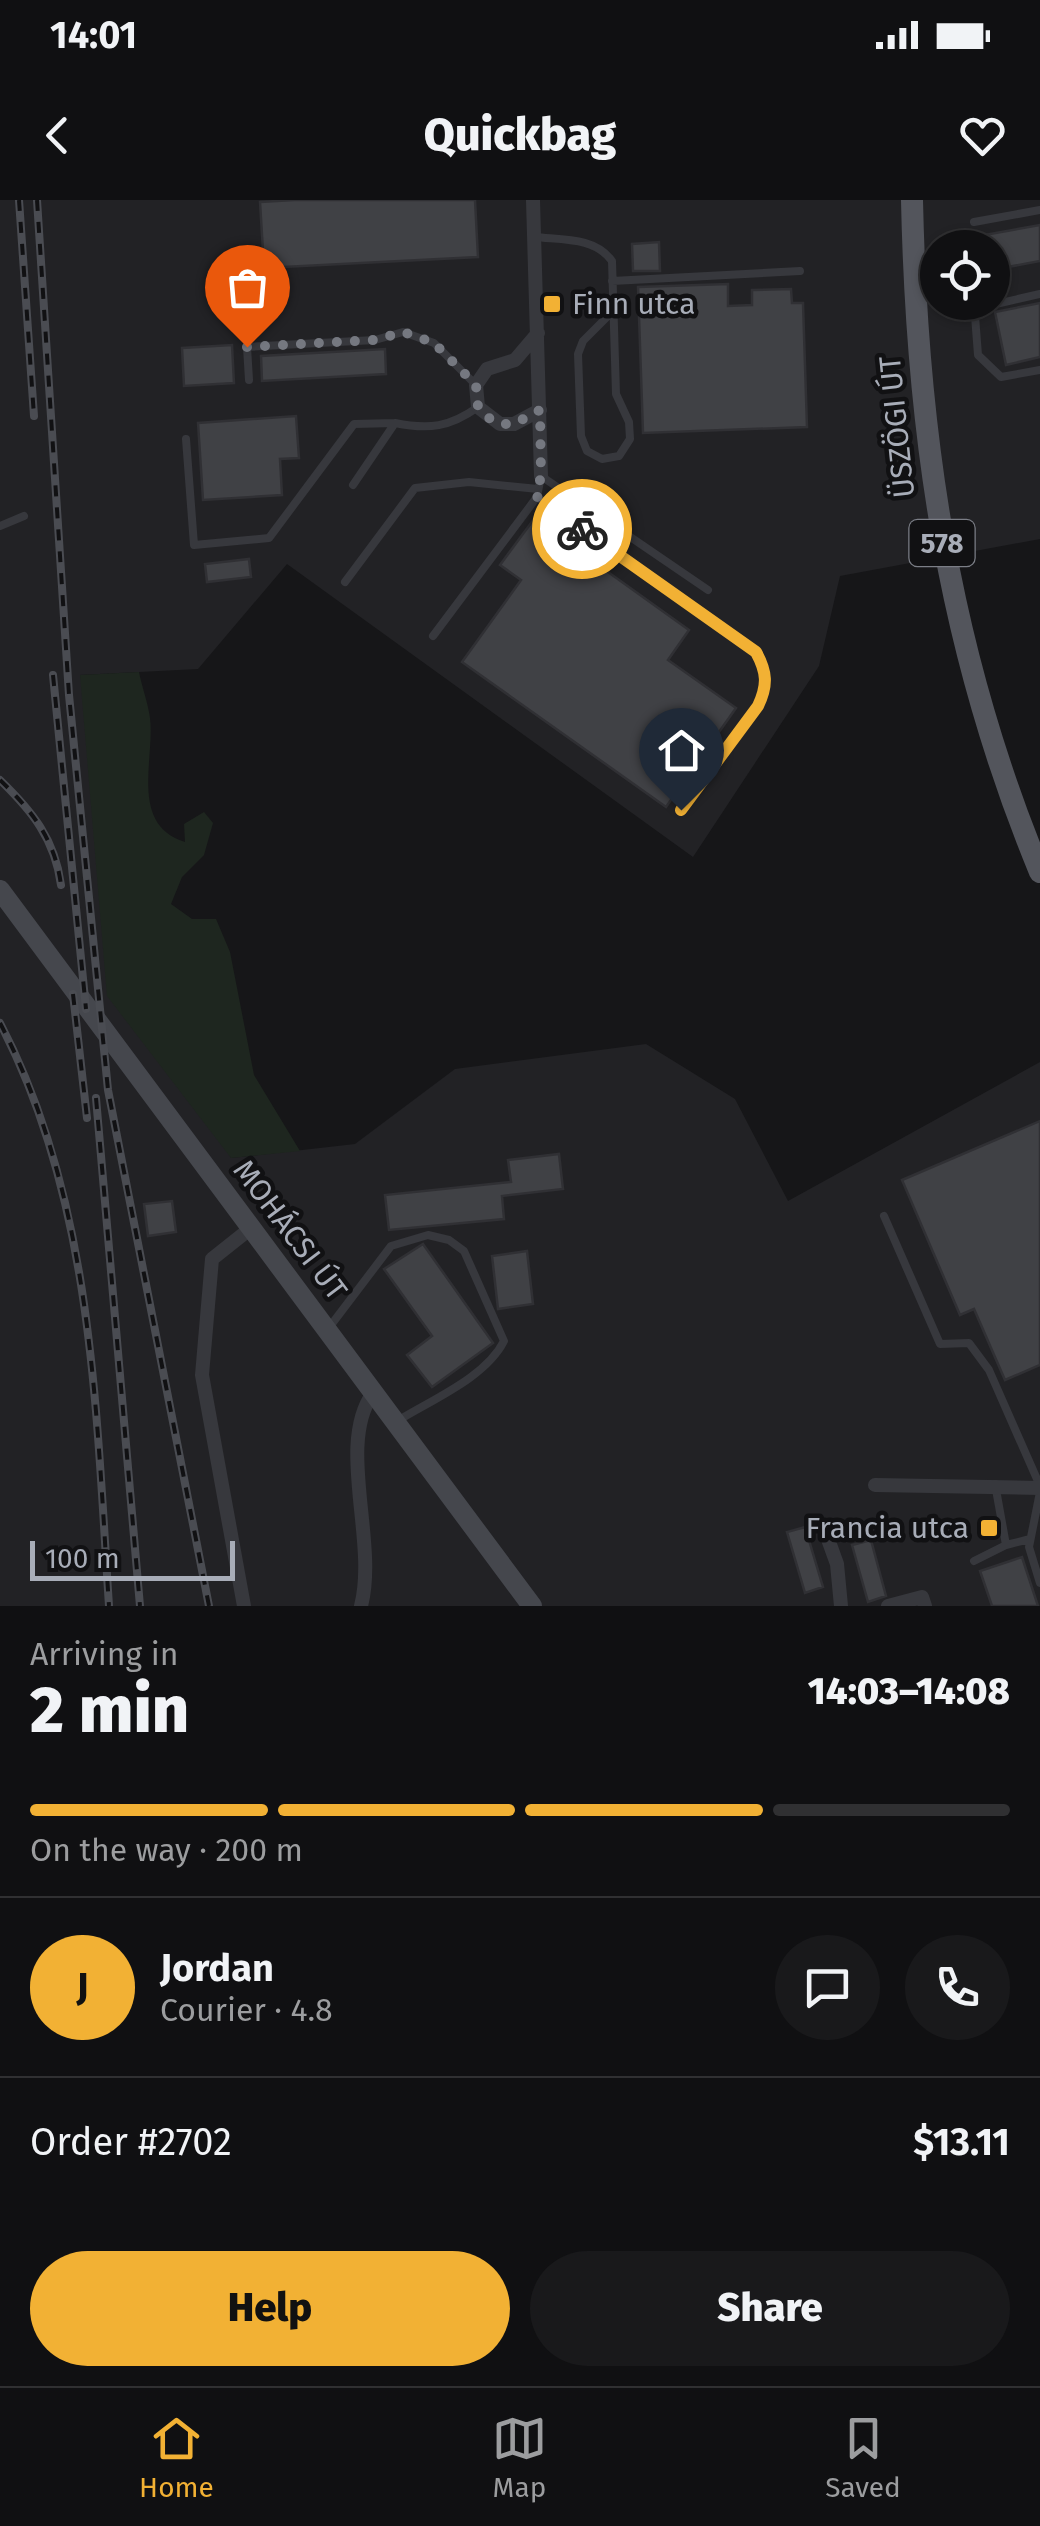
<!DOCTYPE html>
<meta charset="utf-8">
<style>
:root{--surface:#101012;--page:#19191b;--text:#f1f3f6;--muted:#9c9d9f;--line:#303032;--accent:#f2b134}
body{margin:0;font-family:"Fira Sans",sans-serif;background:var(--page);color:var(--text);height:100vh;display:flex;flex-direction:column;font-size:38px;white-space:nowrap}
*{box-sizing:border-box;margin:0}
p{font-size:32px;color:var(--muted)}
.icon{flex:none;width:55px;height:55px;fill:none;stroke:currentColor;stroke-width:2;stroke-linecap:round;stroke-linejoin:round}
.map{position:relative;height:1406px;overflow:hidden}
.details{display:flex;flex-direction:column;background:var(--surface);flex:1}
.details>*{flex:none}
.tools{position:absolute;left:920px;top:30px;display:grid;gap:20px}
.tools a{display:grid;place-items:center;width:90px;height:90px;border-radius:50%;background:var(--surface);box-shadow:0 2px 8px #0004,0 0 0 2px var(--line);font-size:50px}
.scale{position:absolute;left:30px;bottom:25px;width:205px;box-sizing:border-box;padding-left:10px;border:5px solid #a8adb8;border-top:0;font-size:28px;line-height:35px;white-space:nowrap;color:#a8adb8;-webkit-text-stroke:8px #111113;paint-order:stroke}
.pin{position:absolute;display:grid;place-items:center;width:85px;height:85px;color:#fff;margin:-102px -42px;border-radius:50% 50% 50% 0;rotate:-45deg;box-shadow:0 0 10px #0007}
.pin .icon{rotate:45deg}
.courier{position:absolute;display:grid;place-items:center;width:100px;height:100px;margin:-50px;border:8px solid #f2b134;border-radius:50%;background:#fff;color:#222;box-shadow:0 2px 12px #0007}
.headline em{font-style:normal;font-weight:800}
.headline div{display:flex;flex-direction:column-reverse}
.headline{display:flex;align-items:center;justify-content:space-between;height:170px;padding:0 30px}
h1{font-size:65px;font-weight:800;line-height:75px}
.bar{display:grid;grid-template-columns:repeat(4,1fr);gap:15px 10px;align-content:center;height:120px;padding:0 30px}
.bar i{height:12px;border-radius:8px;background:var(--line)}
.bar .active{background:var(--accent)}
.bar p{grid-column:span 4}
.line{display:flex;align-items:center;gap:25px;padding:0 30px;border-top:2px solid var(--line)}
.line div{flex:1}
.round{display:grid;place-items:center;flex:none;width:105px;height:105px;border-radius:52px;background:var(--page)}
.primary-button{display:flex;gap:20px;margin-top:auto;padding:20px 30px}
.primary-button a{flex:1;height:115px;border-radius:60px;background:var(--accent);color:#111;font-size:40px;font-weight:800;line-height:115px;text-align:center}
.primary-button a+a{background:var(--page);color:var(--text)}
.status{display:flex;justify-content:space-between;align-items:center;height:70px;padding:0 50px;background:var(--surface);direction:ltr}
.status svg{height:28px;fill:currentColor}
header{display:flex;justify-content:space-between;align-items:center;height:130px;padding:0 30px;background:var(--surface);font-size:45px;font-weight:800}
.menu{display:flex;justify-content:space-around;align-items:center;height:140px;border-top:2px solid var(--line);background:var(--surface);font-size:28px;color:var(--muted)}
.menu a{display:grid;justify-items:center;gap:5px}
.menu .active{color:var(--accent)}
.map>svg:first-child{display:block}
.built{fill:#222225;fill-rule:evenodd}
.green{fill:#1e261f}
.building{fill:#404145;stroke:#303034;stroke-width:2.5}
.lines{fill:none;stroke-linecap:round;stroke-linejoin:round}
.lane{stroke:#37383d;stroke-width:8}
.street{stroke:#37383d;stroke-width:14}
.secondary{stroke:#45474d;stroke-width:20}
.primary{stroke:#53555c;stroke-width:22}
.rail-casing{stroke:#4a4c52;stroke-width:8}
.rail{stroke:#111113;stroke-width:4;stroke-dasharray:11;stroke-linecap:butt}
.done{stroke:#757880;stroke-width:10;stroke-dasharray:0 18}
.route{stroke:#f2b134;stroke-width:12}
.poi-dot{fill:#f2b134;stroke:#111113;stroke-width:4}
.labels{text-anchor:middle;stroke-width:9;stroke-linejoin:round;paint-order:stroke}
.shield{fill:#111113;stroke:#7b7e86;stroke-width:2.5}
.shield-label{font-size:28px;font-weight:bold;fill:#a8adb8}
.poi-label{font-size:30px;fill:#a8adb8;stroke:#111113;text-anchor:start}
.street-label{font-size:30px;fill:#a8adb8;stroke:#111113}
</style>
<div class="status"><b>14:01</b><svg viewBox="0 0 49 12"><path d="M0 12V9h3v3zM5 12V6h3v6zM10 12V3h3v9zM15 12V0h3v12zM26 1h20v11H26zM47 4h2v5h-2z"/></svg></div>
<header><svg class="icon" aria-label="back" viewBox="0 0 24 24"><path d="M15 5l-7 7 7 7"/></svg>Quickbag<svg class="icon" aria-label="heart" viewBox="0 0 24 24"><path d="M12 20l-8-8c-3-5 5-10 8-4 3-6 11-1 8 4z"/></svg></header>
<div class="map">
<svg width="1040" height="1406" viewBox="0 0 1040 1406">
<rect width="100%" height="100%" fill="#161618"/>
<path class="built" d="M0,0H1040V339L840,376L819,466L693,657L287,364L198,469L80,475L231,958L355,944L455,869L646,844L735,899L788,1001L1040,862V1406H0ZM938,48H992V102H938Z"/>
<path class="green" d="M139,472C142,487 148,503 150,518C155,559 129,625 185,642L184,624L204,612L213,623L204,655L182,677L171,704L192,719H216L230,752L254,875L300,951L231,958L107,796L80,475Z"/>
<path class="building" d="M294,0H475L478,57L264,68L260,2Z
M1040,25V61L992,70V48H969L968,38Z
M659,42L660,71H633L632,44Z
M728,84V106L752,105V90L791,89L792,103H803L807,227L643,233L638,87Z
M1040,103V157L1006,165L995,112Z
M232,145L234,183L184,186L182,148Z
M385,149L386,174L262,181L261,156Z
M296,216L299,258L280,259L282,295L203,300L198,223Z
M534,319L689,430L668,460L736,508L666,607L462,462L521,380L500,365Z
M249,359L251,377L207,382L205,364Z
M1040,921V1165L1005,1180L974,1109L960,1115L902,980Z
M559,954L563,989L502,996L504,1019L389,1030L385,995L511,982L508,960Z
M172,1001L176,1032L148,1036L144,1004Z
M423,1044L493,1143L432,1187L407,1155L432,1136L384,1069Z
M527,1051L533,1104L498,1109L492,1056Z
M805,1327L823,1387L805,1393L787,1332Z
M871,1340L886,1396L868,1402L852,1345Z
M1022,1357L1038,1406H992L980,1371Z"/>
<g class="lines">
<path class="lane" d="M974,22L1040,10
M535,37C562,40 595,37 612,61L616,194L629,222L630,239L619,256L602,259L587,251L581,236L578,154L583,141L612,112
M612,81L800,71
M1040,94L983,107L975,116L978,155L1001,177L1040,170
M249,180L247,147L375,140L403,132L434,143L476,185
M186,239L194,345L269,338L354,224L395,223
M353,285L395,223C429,230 450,227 478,207
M537,297L755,453C767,472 768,485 758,505L681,610
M0,326L24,316
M345,382L415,288L469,282L538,289
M433,436L537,297L541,276L708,390
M884,1016L940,1144L969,1143L989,1170L1040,1286
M328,1129L391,1046L428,1035L449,1040L464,1051L504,1141C486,1177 433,1199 399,1220
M995,1284L1006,1345L1030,1339
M1040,1292L1029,1347L1040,1383
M974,1361L1006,1345"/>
<path class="street" d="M533,0L541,276
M538,133L515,160L487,169L476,185L478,207L500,224H514L540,210
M875,1285L1040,1288
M824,1328L837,1364L841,1406
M244,1406L202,1175L212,1059L251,1028
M361,1406C378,1341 336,1245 373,1193
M888,1406L922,1397L925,1406"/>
<path class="secondary" d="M0,690L532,1406"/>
<path class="primary" d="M912,0C917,237 949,452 1040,672"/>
<defs>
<path id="rail" d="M19,0L34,216
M37,0L69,495L108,890L209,1406
M53,475L86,809
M0,580C32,611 55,639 61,685
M73,794L87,918
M0,823C93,1001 96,1210 109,1406
M96,898L140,1406"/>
</defs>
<use href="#rail" class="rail-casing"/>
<use href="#rail" class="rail"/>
</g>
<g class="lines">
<path class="done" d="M247,147L375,140L403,132L434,143L476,185L478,207L485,216L500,224H514L540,210L541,276L536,296L582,329"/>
<path class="route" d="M582,329L756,452C767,472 768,485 758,506L681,610"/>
</g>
<g class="poi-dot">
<rect x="542" y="94" width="20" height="20" rx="5"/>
<rect x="979" y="1318" width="20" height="20" rx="5"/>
</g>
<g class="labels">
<rect class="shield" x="909.5" y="320" width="65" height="46" rx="8"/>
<g class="shield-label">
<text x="942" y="353">578</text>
</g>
<g class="poi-label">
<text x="572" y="114">Finn utca</text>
<text x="969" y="1338" text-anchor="end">Francia utca</text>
</g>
<g class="street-label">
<text transform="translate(897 227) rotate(-96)" y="10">ÜSZÖGI ÚT</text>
<text transform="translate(290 1030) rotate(53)" y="10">MOHÁCSI ÚT</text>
</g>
</g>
</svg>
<div class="tools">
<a><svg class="icon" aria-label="locate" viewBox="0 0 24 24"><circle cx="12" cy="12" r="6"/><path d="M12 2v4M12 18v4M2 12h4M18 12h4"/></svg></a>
</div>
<div class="scale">100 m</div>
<div class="pin" style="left:247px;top:147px;background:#ea580c"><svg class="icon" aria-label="bag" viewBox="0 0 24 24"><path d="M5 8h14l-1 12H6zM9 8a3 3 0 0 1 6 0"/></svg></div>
<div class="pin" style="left:681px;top:610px;background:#1f2937"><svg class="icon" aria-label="home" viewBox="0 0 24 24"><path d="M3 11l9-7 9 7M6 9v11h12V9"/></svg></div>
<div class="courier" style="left:582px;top:329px"><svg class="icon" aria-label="bike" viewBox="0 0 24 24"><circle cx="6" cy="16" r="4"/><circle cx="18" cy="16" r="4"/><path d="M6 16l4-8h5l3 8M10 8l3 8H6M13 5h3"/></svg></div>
</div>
<section class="details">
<div class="headline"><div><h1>2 min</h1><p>Arriving in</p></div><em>14:03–14:08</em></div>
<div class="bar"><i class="active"></i><i class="active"></i><i class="active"></i><i></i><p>On the way · 200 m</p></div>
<div class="line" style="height:180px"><b class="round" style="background:var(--accent);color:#111">J</b><div><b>Jordan</b><p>Courier · 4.8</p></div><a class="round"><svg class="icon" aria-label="chat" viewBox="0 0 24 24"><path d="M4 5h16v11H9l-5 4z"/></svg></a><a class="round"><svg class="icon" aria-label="phone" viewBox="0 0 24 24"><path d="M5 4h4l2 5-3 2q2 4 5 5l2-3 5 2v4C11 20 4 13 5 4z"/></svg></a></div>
<div class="line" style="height:130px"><div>Order #2702</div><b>$13.11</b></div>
<div class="primary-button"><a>Help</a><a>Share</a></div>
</section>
<nav class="menu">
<a class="active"><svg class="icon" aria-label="home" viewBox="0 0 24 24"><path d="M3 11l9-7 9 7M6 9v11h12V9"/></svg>Home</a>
<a><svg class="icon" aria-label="map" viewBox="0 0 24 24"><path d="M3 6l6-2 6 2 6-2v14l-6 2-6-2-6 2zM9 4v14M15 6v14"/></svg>Map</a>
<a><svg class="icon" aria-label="saved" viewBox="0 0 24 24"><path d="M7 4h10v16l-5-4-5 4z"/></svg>Saved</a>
</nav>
